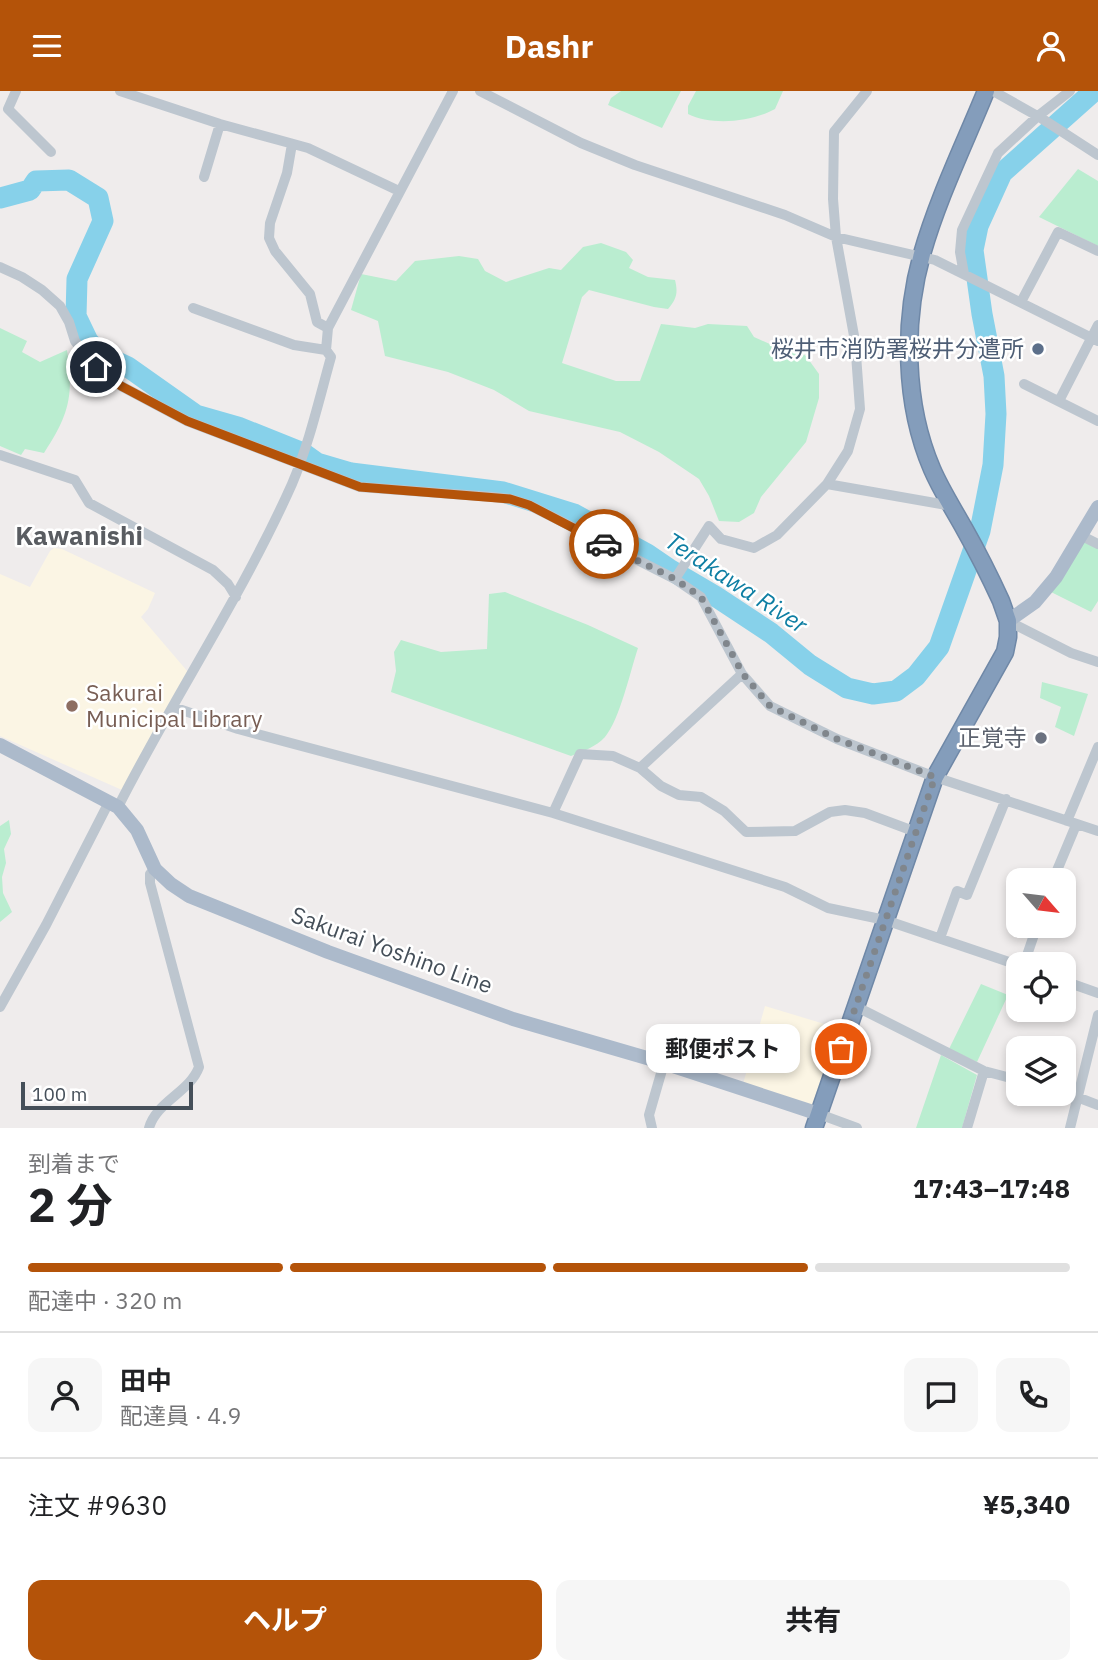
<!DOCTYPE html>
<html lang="ja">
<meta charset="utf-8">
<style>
:root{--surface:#fff;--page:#f6f6f6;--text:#202124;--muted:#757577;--line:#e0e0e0;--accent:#b45309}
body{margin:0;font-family:"IBM Plex Sans","Noto Sans JP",sans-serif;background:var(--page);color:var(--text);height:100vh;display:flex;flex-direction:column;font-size:26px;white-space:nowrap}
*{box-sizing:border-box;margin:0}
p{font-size:23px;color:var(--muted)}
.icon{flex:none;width:38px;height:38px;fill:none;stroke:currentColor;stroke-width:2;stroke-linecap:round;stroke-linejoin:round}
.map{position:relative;height:1037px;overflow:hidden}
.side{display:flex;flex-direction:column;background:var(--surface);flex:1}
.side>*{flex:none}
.needle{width:46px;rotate:118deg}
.buttons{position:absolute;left:1006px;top:777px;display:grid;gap:14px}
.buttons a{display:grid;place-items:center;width:70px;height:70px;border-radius:14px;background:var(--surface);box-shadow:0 4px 10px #0003;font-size:35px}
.scale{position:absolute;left:21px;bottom:18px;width:172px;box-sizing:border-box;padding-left:7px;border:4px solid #454f59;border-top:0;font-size:19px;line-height:24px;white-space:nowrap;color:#454f59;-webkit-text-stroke:5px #fff;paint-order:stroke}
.pin{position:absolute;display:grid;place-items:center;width:60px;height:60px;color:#fff;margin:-30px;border:4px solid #fff;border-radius:50%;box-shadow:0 2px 7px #0007}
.courier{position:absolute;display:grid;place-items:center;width:70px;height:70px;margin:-35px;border:5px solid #b45309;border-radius:50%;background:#fff;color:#222;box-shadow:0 2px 9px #0007}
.bubble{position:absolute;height:49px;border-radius:14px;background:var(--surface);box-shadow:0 4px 10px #0003;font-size:23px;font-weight:700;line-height:49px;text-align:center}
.headline em{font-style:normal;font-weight:700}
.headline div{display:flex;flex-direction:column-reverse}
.headline{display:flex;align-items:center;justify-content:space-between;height:119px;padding:0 28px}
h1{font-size:46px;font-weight:700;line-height:52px}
.bar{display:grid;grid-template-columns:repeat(4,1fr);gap:10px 7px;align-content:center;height:84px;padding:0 28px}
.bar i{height:9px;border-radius:5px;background:var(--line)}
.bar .on{background:var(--accent)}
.bar p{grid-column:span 4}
.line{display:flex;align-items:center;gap:18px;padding:0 28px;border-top:2px solid var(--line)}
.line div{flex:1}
.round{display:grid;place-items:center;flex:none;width:74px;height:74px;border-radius:14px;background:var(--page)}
.cta{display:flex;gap:14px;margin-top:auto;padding:14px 28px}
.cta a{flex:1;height:80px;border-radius:14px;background:var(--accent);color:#fff;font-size:28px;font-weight:700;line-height:80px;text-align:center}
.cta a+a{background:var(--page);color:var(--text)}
header{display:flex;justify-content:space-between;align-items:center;height:91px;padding:0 28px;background:var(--accent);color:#fff;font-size:32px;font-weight:700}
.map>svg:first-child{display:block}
.commercial{fill:#fbf5e4}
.green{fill:#baedd0}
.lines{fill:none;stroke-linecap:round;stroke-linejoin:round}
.river{stroke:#87d1ea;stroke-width:21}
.highway-casing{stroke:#6f88a7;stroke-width:19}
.minor{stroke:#bdc6cf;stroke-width:10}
.major{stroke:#acbacb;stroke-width:14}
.highway{stroke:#849dbb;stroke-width:16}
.done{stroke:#80868c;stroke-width:7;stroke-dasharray:0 12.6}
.route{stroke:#b45309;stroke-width:9}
.service-dot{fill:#5c6f8a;stroke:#fff;stroke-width:2.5}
.education-dot{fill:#8d6e63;stroke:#fff;stroke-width:2.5}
.worship-dot{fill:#6b7280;stroke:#fff;stroke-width:2.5}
.labels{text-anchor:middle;stroke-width:5;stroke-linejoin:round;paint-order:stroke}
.service-label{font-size:23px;fill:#4e5e75;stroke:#fff;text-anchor:end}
.education-label{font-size:23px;fill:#785e54;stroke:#fff;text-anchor:start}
.worship-label{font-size:23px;fill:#5b616d;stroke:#fff;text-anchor:end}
.street-label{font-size:23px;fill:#454f59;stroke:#fff}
.water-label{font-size:24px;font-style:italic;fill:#0e7ea3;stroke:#fff}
.quarter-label{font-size:26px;font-weight:bold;fill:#595c61;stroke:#fff}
</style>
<header><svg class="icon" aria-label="menu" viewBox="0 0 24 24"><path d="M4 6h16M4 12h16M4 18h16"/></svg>Dashr<svg class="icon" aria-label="person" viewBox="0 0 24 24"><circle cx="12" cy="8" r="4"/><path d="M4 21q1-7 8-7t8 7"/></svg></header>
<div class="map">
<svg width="1098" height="1037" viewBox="0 0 1098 1037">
<rect width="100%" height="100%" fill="#efecec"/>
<path class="commercial" d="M54,457L62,458L155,502L148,518L141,526L188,581L122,699L0,645V483L30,496L50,460Z
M765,915L841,938L818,1016L743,993Z"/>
<path class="green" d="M621,0H681L662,37L608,14L611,7Z
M696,0H783L775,18C752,31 712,35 688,23V15Z
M1078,78L1098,90V155L1039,126Z
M601,152L626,161L633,169L629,177L648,186L675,189C678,201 677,208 668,218L654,216L589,199L582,206L562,272L616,290H640L661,233L695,237L708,233L747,235L754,246L781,258L797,259L806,265L819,283V307L806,351L761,406L754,422L739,431L719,430L709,405L699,388L659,361L620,341L529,320L494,299L448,281L385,265L378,230L351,219L361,183L396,190L415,170L459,165L478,168L485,180L506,191L549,177L561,179L583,156Z
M0,237L27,250L22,261L40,271L67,259C74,305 69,324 44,362L25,358L21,364L0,355Z
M1083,450L1098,457V510L1091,521L1051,501Z
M505,501L588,534L638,557C630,581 620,628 605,646C596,656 583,660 571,665L391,601L396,580L394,561L401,549L441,561L487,558L489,503Z
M1042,591L1088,603L1074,645L1055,636L1061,616L1040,607Z
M9,729L11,743L4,758L6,772L2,786L3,802L12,821L0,831V735Z
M981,893L1008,904L977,971L949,958Z
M941,964L977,984L962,1037H916Z"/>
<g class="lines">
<path class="river" d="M0,107L30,99L36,90L69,89L98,107L103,130L77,188L76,225L88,250L100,263L128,276L196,324L238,336L303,362L317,372L351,382L503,401L574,423L647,463L669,478L715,505L771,542L810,574L847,597L873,603L896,600L916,585L939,556L980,440L993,374L996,323L994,285L982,223L973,159L978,135L1002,82L1094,0"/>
<defs>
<path id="highway" d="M814,1037L935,686L1005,561L1008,546V530L1001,510C990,486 978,462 965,439C954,419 941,399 932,378C904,313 903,231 922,163C938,107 964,54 986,0"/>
</defs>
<use href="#highway" class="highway-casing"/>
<path class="minor" d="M16,0L8,18L51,61
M120,0L220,33L308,57L399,100
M480,0L581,52L635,74L785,124L836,146L935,169L1098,250
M993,0L1041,27L1098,64
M292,53L287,82L270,132L269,147L275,160L310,203L317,231L328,237
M204,86L220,33
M0,176L22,186L42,199L60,215L69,231L75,250L96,276L121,295L187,330L360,396L493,406L510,408L529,414L675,488L701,506L742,583L770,615L837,648L935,686L1098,740
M964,183L960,161L962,139L998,62L1038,25L1070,0
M1021,211L1058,141L1098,160
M193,217L294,254L326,259
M1024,293L1098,330
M1059,310L1098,234
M0,364L75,389L89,412L213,479L228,493L236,506
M827,393L952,415
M1082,445L1098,453
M675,488L709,435L721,448L754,457L777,444L827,393L848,360L860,318L855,250L836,146L833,108L834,41L867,0
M1008,530L1071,562L1098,571
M173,616L238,638L553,722L785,796L828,817L885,829L1018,874
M640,677L661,695L679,704L701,706L724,720L746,741L795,740L830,721L845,719L865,722L916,741
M118,716C173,607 242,505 292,393C309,353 319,309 331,266L326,259L328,237L453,0
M553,722L580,663L613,665L640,677L742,583
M1067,730L1098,656
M1053,789L1076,734
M940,847L957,800L967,804L1006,708
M1024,873L1037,835
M1064,890L1098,902
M855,915L984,980L1018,989
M0,916L46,834L109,711
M1064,1001L1098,1014
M819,1023L857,1037
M149,1037C156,1011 190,1001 199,976L150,792V783L155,778
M652,1037L649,1024L664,972
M967,1037L984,980
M1070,1037L1098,924"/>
<path class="major" d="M1008,530L1035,511L1056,486L1098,416
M0,654L118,716L137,739L155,778L171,793L189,805L328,861L513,928L664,972L819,1023"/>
<use href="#highway" class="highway"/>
</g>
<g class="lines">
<path class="done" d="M604,453L675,488L701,506L743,583L770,615L837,648L935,686L841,958"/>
<path class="route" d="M96,276L121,295L187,330L360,396L510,408L529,414L604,453"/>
</g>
<circle class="service-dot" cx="1038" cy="258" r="7"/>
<circle class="education-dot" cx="72" cy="615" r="7"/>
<circle class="worship-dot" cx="1041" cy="647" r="7"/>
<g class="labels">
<g class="service-label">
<text x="1024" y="266">桜井市消防署桜井分遣所</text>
</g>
<g class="education-label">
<text x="86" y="610">Sakurai<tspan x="86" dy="26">Municipal Library</tspan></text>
</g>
<g class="worship-label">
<text x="1027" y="655">正覚寺</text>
</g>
<g class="street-label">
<text transform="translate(392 859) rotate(20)" y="8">Sakurai Yoshino Line</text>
</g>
<g class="water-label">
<text transform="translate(736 492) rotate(33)" y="8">Terakawa River</text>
</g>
<g class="quarter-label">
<text x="79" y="454">Kawanishi</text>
</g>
</g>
</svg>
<div class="buttons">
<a><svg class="needle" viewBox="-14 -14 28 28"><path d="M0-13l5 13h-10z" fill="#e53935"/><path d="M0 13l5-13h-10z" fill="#757577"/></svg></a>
<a><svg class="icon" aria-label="locate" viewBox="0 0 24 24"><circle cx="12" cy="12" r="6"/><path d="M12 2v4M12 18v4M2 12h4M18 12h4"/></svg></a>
<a><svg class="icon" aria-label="layers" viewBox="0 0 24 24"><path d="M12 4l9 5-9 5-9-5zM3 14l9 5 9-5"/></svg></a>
</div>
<div class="scale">100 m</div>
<div class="pin" style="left:841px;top:958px;background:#ea580c"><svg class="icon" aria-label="bag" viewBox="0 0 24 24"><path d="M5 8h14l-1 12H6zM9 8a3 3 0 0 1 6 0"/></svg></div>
<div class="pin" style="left:96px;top:276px;background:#1f2937"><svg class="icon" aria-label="home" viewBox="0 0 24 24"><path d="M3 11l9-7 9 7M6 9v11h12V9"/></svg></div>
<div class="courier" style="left:604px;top:453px"><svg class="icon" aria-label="car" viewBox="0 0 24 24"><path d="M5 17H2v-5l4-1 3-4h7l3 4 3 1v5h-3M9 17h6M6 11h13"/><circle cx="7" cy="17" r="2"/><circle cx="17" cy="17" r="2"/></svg></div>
<div class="bubble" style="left:646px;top:933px;width:154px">郵便ポスト</div>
</div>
<section class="side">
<div class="headline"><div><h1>2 分</h1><p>到着まで</p></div><em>17:43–17:48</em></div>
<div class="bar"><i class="on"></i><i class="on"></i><i class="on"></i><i></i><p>配達中 · 320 m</p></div>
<div class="line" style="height:126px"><a class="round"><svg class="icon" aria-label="person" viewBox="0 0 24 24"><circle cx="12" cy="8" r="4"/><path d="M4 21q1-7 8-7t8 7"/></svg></a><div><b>田中</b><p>配達員 · 4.9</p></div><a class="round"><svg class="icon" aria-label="chat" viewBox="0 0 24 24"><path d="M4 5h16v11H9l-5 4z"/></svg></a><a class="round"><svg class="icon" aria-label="phone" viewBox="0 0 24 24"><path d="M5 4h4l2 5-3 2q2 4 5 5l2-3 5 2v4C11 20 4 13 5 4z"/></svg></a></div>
<div class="line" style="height:91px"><div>注文 #9630</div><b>¥5,340</b></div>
<div class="cta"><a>ヘルプ</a><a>共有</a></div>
</section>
